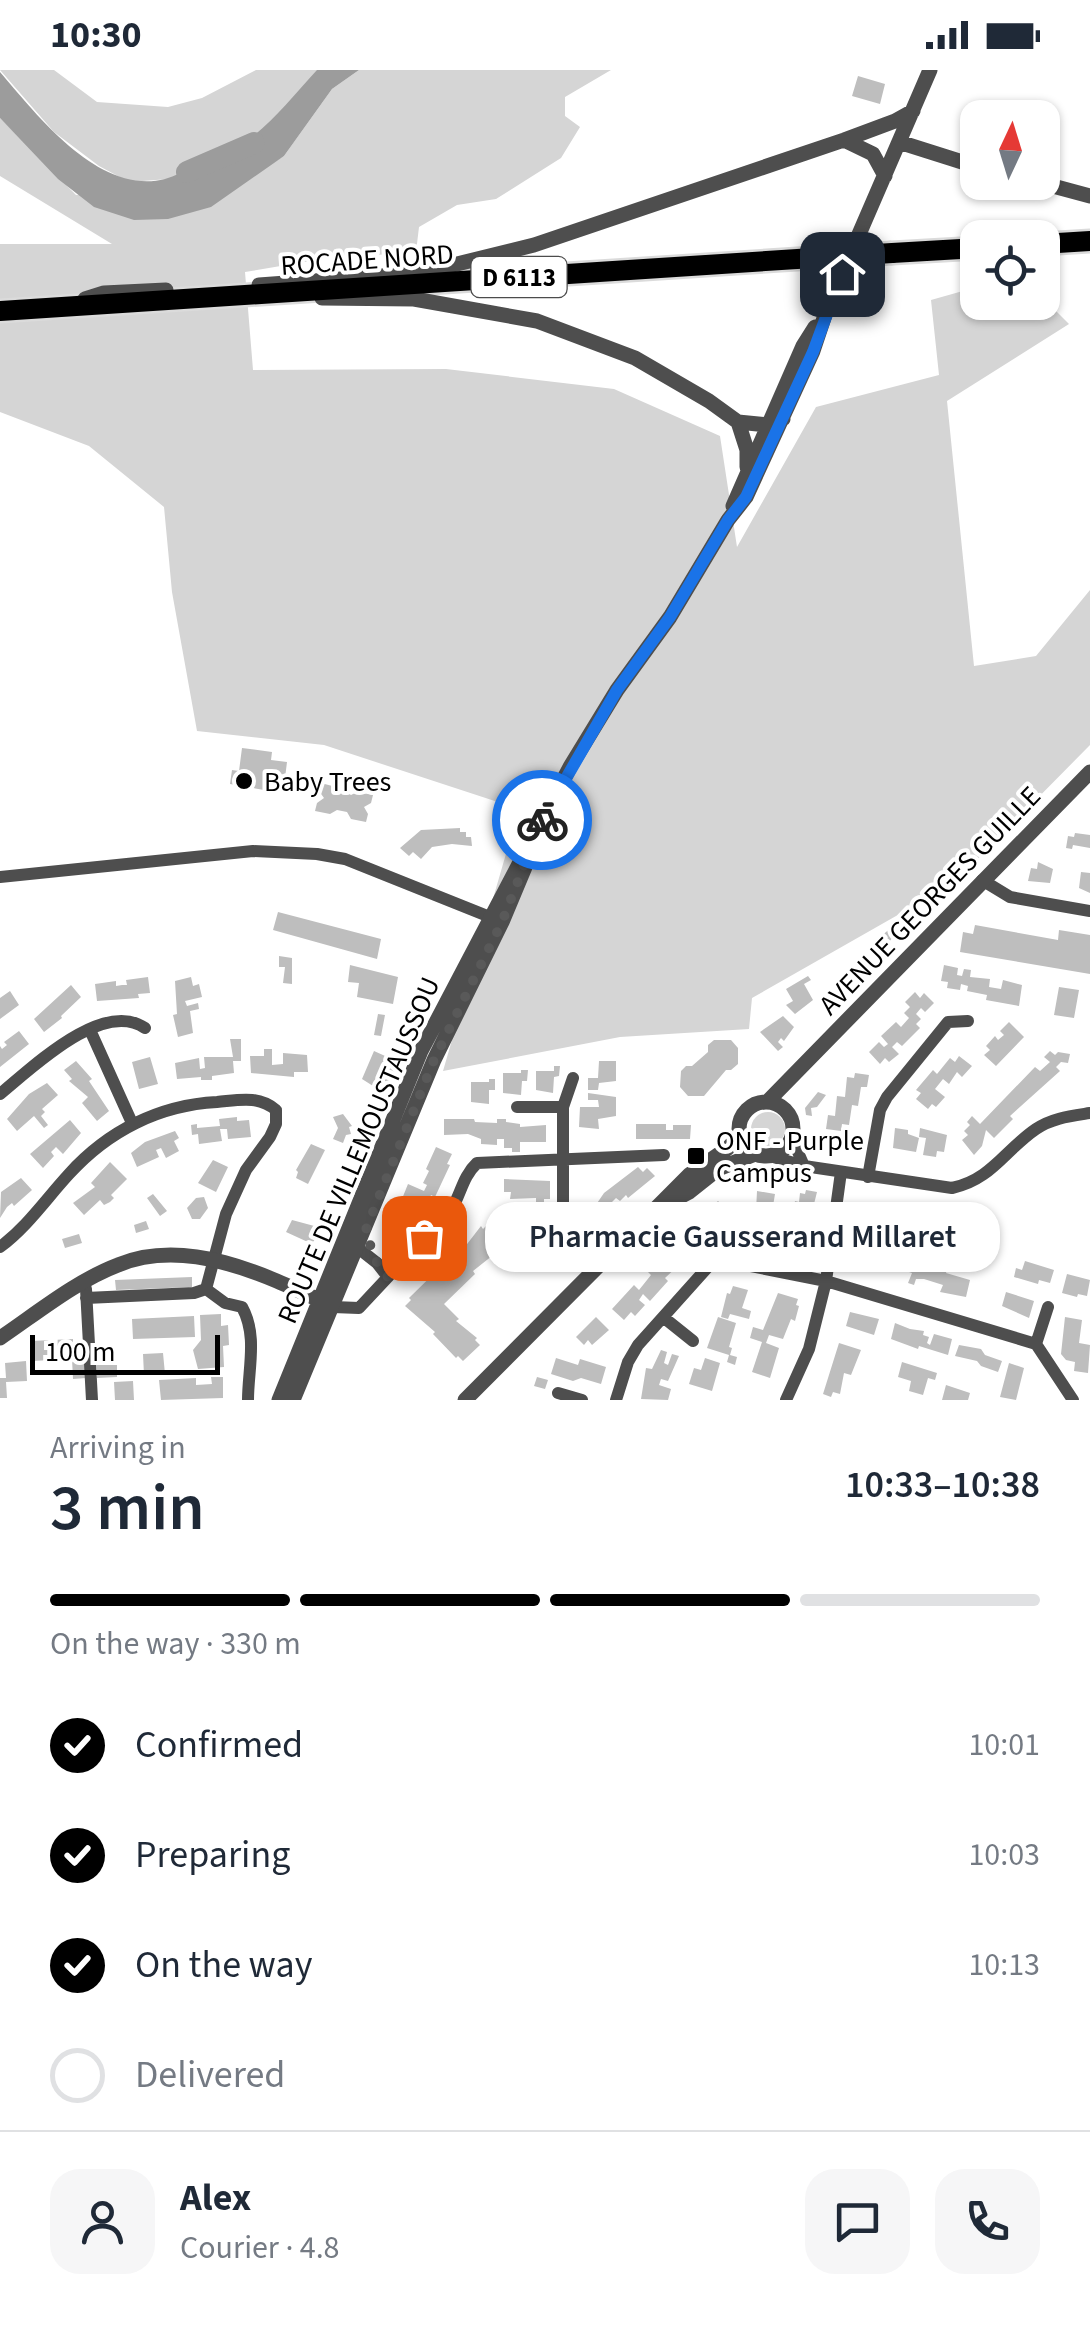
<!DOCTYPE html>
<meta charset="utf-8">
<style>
:root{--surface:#fff;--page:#f6f6f7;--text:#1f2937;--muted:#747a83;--line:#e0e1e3;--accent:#000}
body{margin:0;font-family:"Source Sans 3",sans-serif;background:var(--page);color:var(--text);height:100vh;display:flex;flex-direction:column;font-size:38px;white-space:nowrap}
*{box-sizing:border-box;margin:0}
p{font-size:32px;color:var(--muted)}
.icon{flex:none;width:55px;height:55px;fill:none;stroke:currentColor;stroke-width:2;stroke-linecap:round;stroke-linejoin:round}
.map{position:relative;height:1330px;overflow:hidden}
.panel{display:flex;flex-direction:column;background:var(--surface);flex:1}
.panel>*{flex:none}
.needle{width:65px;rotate:4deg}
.tools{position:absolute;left:960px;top:30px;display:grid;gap:20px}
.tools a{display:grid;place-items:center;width:100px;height:100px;border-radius:20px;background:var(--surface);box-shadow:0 2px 8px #0004;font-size:50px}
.scale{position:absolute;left:30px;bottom:25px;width:190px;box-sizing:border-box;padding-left:10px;border:5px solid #000;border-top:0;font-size:28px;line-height:35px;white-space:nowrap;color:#000;-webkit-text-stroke:8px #fff;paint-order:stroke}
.pin{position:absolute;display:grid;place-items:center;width:85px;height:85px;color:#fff;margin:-42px;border-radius:20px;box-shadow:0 5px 15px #0006}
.courier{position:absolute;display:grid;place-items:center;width:100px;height:100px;margin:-50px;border:8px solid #1a73e8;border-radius:50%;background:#fff;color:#222;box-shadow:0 2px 12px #0007}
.bubble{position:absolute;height:70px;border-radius:30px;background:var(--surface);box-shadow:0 2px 8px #0004;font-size:32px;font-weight:600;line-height:70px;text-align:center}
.summary em{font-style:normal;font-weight:600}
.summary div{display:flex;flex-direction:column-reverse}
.summary{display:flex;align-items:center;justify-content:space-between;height:170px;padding:0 50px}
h1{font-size:65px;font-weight:600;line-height:75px}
.bar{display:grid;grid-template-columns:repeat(4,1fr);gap:15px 10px;align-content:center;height:120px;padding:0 50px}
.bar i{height:12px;border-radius:8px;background:var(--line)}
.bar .selected{background:var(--accent)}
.bar p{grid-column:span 4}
.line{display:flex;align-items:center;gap:25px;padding:0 50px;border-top:2px solid var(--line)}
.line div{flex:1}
.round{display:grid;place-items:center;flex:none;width:105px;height:105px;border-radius:30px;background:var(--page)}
ol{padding:0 50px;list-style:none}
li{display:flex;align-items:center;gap:30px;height:110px}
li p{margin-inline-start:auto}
li .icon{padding:10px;border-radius:50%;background:var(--accent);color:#fff;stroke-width:4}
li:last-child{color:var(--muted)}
li i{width:55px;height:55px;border:5px solid var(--line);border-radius:50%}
.status{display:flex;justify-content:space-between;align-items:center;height:70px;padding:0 50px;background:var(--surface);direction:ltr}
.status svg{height:28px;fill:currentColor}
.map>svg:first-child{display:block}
.green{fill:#d5d5d5}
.water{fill:#9c9c9c}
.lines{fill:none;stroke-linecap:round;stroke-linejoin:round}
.river{stroke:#9c9c9c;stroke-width:22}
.building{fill:#bebebe}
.primary-casing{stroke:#dbdbdb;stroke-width:25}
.minor{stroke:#4e4e4e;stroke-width:12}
.tertiary{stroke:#4e4e4e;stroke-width:15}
.primary{stroke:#000;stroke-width:20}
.primary-bridge-casing{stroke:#dbdbdb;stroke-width:25;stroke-linecap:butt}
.primary-bridge{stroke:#000;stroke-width:20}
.done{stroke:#595959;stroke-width:10;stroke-dasharray:0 18}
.route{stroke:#1a73e8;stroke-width:12}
.poi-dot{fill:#000;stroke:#fff;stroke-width:4}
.labels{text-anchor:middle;stroke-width:8;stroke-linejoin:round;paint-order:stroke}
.shield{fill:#fff;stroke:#4c4c4c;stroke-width:2.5}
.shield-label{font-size:25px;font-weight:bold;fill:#000}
.street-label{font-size:28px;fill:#000;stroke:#fff}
.poi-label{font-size:28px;fill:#000;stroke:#fff;text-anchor:start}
</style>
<div class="status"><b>10:30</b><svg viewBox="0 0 49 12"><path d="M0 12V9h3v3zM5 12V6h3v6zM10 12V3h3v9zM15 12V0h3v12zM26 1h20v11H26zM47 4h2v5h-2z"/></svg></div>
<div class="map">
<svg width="1090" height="1330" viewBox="0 0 1090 1330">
<rect width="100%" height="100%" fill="#fff"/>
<path class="green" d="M0,0H54L97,32L168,37L202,28L256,0H318L272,56L240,73L219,92L169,109L129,112L99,96L54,62Z
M359,0H611L565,27V46L580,57L561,88L496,129L457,135L419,157L416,182L322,189L245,202L253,300L446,299L614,319L720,366L737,477L816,337L939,305L931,230L977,217L978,232H1042L1043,228L1069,254L947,331L974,596L1036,586L1090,520V675L954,813L752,928L749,959L620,967L443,1001L519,739L324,675L197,661L172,522L164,437L89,376L0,342V174H112L0,106V48L76,125L257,103L284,86L332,19Z
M751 1059a17 17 0 1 1 34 0a17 17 0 1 1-34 0Z"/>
<path class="water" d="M317,0H359L332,19L284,86L211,137L168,149L134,150L94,137L58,109L0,48V2C37,45 99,126 165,109C175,106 184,101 194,98C252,79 277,44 317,0Z"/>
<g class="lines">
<path class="river" d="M187,102L254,73"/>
</g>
<path class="building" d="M858,6L885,14L880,34L852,26Z
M242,678L272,682L271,690L287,692L285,708L266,705L264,720L230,714L232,700L239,701Z
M321,713L336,717L340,722L343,720L351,725L357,722L373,725L371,733L364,737L368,744L366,752L351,749L347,742L337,740L330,744L315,741L317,733L324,728L319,721Z
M460,758V762H466V767H471L472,776L452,774L432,777L421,789L413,782L409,786L400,778L421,760Z
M1075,763L1090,765V778L1073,775L1072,779L1066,778L1068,766L1074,767Z
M1038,792L1053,799L1050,813L1028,811L1031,798L1037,799Z
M1081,802L1090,803V823L1079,818Z
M278,842L381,869L377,889L273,860Z
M975,855L1058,870L1059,860L1090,865V904L960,882L963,862L973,864Z
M892,857L897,862L878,886L868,877Z
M279,886L292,888V914L283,913L285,897H279Z
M350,895L398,907L393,934L357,927L359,913L348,912Z
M944,895L958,898L957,905L962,906L964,899L971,900L970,907L990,909L989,917L1001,919L1003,910L1022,915L1019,936L986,930L987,925L967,921L968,916L961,914L960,920L947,918L948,912L941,911Z
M808,906L811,910L804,914L813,930L795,944L786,935L793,931L786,919Z
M148,907L150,923L138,924L139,928L97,931L95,914L116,911V916L122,915H127L126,910Z
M191,907L193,916L199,914L202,927L185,931L187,936L198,933L199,939L190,941L193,963L178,967L173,945L177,944L175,911Z
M71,915L81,927L61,946L62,948L44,962L34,949Z
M1059,917L1079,920L1074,948L1054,945Z
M10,921L19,935L0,949V928Z
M915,922L920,928L924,923L934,933L925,942L921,938L916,944L921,949L916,954L920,958L902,976L897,972L892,977L899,984L889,992L885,988L880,994L869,982L879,972L884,977L888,974L881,966L896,952L901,957L909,948L904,943L910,937L905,932Z
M378,944L385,945L381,966L374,965Z
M783,946L794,957L784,971L781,968L778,972L783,977L778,981L760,962Z
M1009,952L1024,967L996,996L984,985L990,980L986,976L995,966L998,970L1004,965L1000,961Z
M19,961L29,974L0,997V976L2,979L7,975L4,972Z
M230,969H241V991H233L234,1003L212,1006V1010H201V1007L177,1009L175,993L199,988L200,999L205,998L204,987H233Z
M714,970H731L738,978V994L731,1000H726L704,1026H688L680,1017L681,1001L686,996H692L708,982V975Z
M264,979H272V995L283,994V983L307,985L308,1002H294V1007L251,1003L250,986H264Z
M374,981L403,994L390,1021L383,1018L381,1021L362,1009Z
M1050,981L1055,985L1058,982L1070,984L1068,993L1061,992L1056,997L1060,1001L1010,1046L1013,1049L994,1068L986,1060L982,1076L974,1085L962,1070L968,1065L964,1061L970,1055L967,1052L972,1046L980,1054L1035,997L1040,1001L1050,992L1044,987Z
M959,986L972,996L962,1007L957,1002L949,1014L943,1009L935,1019L945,1027L936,1037L932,1034L928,1039L916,1029L921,1023L916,1020L933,1000L937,1004L950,988L955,992Z
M150,987L158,1014L139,1019L132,992Z
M76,991L92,1009L89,1011L109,1041L97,1051L82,1033L88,1027L69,1011L72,1009L64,1000Z
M599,991H616V1011L599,1013L598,1020H588V1008H598Z
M554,996H560L559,1006L554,1007L553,1023L536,1020V1001H554Z
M521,1000H528L527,1011H522L521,1025L503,1023V1003H521Z
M855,1003L869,1005L867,1017H861L858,1036L852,1035L849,1055L842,1054L841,1061L826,1059L828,1045L835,1046L837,1026L845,1027L847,1007L854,1008Z
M489,1009H495V1020H489V1034L471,1032V1012H489Z
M47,1013L58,1025L42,1039L45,1042L41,1046L48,1055L44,1058L34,1046L17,1061L7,1049L29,1024Z
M818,1022L826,1025L817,1037L811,1038L812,1046L806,1045L805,1038Z
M588,1023L616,1027V1046L598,1049L599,1059L579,1057L580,1037H599L598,1030H588Z
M343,1044L352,1056L349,1057L351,1064L346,1065L343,1073L333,1069L338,1058L333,1047Z
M237,1047V1051L249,1050L251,1067L228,1069L227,1059H220L222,1071L199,1074L198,1064L192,1065L191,1055L197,1054V1058L220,1056L219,1049Z
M444,1049H474L475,1052L497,1053V1049H506V1052L520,1054V1057L546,1055V1072H520V1082H512V1078H504V1069H497V1075L481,1074V1069L468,1064L444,1065Z
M70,1050L81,1063L63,1084L56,1077L51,1082L54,1086L43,1098L30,1084Z
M636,1054H666V1060H673V1055H691L690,1069H636Z
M895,1058L908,1060V1064L919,1068L916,1082L893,1078Z
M920,1058L947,1065L944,1082L937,1081L936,1087L923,1085L926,1068L919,1067Z
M175,1061L179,1068L174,1071L179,1081L166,1088L161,1078L156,1080L159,1087L137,1097L131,1083L145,1072Z
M311,1074L325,1080L308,1114L296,1108L298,1102L296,1100Z
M436,1077L452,1084L447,1094L450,1095L435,1127L431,1125L428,1132L429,1136L420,1143L419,1153L395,1175L387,1166L408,1114L424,1121L427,1115L423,1113L429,1101L426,1099Z
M213,1090L228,1097L216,1122L198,1113Z
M110,1092L127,1109L111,1125L114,1128L110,1132L104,1135L100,1130L84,1145L73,1133L95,1117L91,1113Z
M638,1097L643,1102L647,1098L655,1106L628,1128L626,1125L620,1131L616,1128L612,1132L607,1136L613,1142L607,1148L610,1151L605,1156L596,1147L592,1152L597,1157L584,1170L570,1157L588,1139L591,1142L604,1123Z
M21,1108L32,1120L14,1136L12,1133L7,1137L0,1148L1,1122Z
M504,1109L550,1111V1129H544V1133H536V1128L510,1129L511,1122H504Z
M806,1120L817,1122L810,1150L792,1147L795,1131L799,1132L800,1123L805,1124Z
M757,1121L775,1124L766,1178L751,1176L755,1150L758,1151L760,1142L756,1141Z
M153,1124L167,1141L160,1146L147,1128Z
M204,1127L208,1138L200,1149H192L187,1138L196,1128Z
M718,1131L729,1141L726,1147L691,1181L676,1168L696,1144L699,1146Z
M868,1132L881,1135L878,1151L884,1152L873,1193L866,1192L864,1198L855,1196L860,1155Z
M904,1140L967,1148L970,1157L976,1159L973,1174L954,1171L955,1165L928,1164L930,1155L925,1154L923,1163L901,1159Z
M292,1150L318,1157L314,1171L310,1173L286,1162Z
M146,1151L149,1159L136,1163L134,1155Z
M488,1154L504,1171L499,1175L502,1178L473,1201L475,1204L444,1234L459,1249L456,1251L477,1268L475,1270L480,1275L463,1291L458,1286L456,1288L433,1264L435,1262L405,1236L411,1230L409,1228L462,1176L464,1178L481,1156L483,1159Z
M788,1158L809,1163L804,1185L787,1181Z
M79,1164L82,1173L65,1178L62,1169Z
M549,1166L577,1186L563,1200L539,1176Z
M899,1178L948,1198L946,1203L970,1210L966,1227L940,1222L943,1215L924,1209H916L914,1215L908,1213L912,1203L894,1197Z
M666,1180L681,1193L665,1208L668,1211L650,1231L643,1224L639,1230L645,1235L635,1246L631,1242L624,1250L612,1239L634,1215L639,1220L651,1205L648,1202Z
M1025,1191L1054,1200L1050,1213L1039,1210L1038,1214L1014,1207L1016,1198L1022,1200Z
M1067,1204L1090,1210L1087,1226L1078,1224L1077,1227L1062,1223Z
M192,1207V1217L116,1220L115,1210Z
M733,1216L748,1220L742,1238L751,1241L749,1249L730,1244L728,1249L721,1247L727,1223L730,1224Z
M1006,1222L1034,1231L1029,1248L1002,1236Z
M778,1223L798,1229L796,1235L799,1236L795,1251L791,1249L783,1269L769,1265L766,1273L779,1278L770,1308L752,1302L762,1272L750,1268L753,1257L763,1260Z
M850,1242L879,1249L874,1265L846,1256Z
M221,1244V1256L228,1255L229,1275L223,1276L224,1297L198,1299L193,1280L201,1270L200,1245Z
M194,1246L195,1267L133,1269L132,1249Z
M596,1247L609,1260L592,1275L588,1270L584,1275L576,1267Z
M718,1247L736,1253L729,1277L732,1278L730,1285L737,1287L735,1295L727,1292L729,1285L707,1278Z
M1065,1247L1082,1250L1079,1273L1090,1275L1088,1303L1074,1301L1075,1292L1066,1290L1061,1284Z
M895,1253L910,1259L924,1261L923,1265L929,1267L927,1273L930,1275L934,1264L952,1269L948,1285L919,1276L918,1279L891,1269Z
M73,1269V1289L85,1288L86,1308L73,1309L72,1289L32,1291L31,1271Z
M839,1273L861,1280L851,1305L844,1303L840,1324L833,1322L831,1327L823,1324Z
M959,1275L981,1279L985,1285L1002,1291L998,1302L981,1296L977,1291L955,1286Z
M661,1280L667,1282L664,1293L668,1295L672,1284L679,1286L668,1311L661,1309L659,1315L671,1319L668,1330L641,1329L646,1298L652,1299Z
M163,1283L165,1304L144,1305L143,1284Z
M117,1287V1307L97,1308L96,1288Z
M556,1288L578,1295L580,1289L606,1297L601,1314L581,1308L573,1311L551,1304Z
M705,1288L720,1293L712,1321L689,1314L694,1298L701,1300Z
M26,1291L27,1311L6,1312L7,1328H0V1308H6L5,1293Z
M902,1292L937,1303L935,1310L928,1308L923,1325L909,1321L911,1311L898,1307Z
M1009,1293L1024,1298L1016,1330L1000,1327Z
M211,1307H223V1328L161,1330L159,1310L196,1308V1315L212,1314Z
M537,1307L548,1310L545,1319L534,1316Z
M133,1311L134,1330H115L114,1312Z
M946,1315L970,1323L968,1330H942Z"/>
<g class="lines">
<defs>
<path id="primary" d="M1042,174L1090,171
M892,183L978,178
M0,241L813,188"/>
</defs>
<use href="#primary" class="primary-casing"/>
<path class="minor" d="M0,807L253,781L317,784L345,789L500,851
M982,810L1010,827L1090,841
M90,960L132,1053
M0,1024C32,998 102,929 145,958
M517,1037H563V1135
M563,1037L573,1008
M792,1068L804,1096
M770,1086L804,1096L952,1118C991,1110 1005,1080 1036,1059C1052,1048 1071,1046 1090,1043
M868,1107L880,1040L887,1027L948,952L968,951
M0,1177C27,1157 46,1129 69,1104C108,1061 159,1035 217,1032C239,1030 258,1025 276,1040V1054L270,1067L246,1100L226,1144L206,1219L194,1223L86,1228
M715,1189L826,1211L1036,1274L1073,1330
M388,1207C405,1183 434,1167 450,1142C461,1125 462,1107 477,1093L664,1085
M86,1219L92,1330
M206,1219L225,1233L242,1237C258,1266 248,1299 248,1330
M333,1237L359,1238L388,1207L377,1193L358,1178L347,1182
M663,1247L693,1271
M1036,1274L1048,1237
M558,1323L582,1330
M616,1330L628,1292L638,1275L715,1189L743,1142
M786,1330L809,1279L826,1211L841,1102"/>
<path class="tertiary" d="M844,70L873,84L885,106
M899,72L978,97
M1038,112L1090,126
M259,215L395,205L457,194L534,175L844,70L895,51L913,41
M322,228L414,229L537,251L635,288L709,331L738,352L768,355L783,349
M85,229L104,223L166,220
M738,352L747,380V397
M733,436L803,276L815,257
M767,1032L1090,702
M739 1059a27 27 0 1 1 54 0a27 27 0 1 1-54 0Z
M672,1131L689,1122L718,1099L755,1084
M0,1268C37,1243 76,1211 118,1195C186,1167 264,1204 325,1233
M279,1330L421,981L570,697L617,620L670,547L728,450L746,427L813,281L828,236L930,0
M293,1330L434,990L502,852L525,797
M465,1330L689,1105L728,1078L740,1065"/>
<use href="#primary" class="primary"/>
<defs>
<path id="primary-bridge" d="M813,188L892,183"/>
</defs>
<use href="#primary-bridge" class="primary-bridge-casing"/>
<use href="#primary-bridge" class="primary-bridge"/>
</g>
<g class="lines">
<path class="done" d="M424,1168L398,1193L388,1207L377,1192L365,1162L434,990L502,852L542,750"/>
<path class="route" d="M542,750L617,620L670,547L728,450L746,427L813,282L842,204"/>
</g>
<g class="poi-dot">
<circle cx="244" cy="711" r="10"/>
<rect x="686" y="1076" width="20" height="20" rx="5"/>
</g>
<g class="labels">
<rect class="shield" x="471.5" y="187" width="95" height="40" rx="8"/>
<g class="shield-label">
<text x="519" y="216">D 6113</text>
</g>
<g class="street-label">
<text transform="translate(367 189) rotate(-4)" y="10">ROCADE NORD</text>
<text transform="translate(929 830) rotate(-46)" y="10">AVENUE GEORGES GUILLE</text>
<text transform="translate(358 1080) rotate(-67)" y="10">ROUTE DE VILLEMOUSTAUSSOU</text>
</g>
<g class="poi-label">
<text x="264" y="721">Baby Trees</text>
<text x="716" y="1080">ONF - Purple<tspan x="716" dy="32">Campus</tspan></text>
</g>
</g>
</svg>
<div class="tools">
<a><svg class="needle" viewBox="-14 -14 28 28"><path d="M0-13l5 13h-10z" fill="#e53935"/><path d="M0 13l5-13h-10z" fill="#747a83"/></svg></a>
<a><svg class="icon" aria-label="locate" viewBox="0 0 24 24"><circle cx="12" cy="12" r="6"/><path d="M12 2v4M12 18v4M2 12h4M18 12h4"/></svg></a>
</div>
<div class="scale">100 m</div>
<div class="pin" style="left:424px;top:1168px;background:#ea580c"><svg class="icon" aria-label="bag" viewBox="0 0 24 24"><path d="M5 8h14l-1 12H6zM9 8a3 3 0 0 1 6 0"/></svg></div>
<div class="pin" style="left:842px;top:204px;background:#1f2937"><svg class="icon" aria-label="home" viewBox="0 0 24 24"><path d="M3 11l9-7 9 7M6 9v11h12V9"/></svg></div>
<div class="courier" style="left:542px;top:750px"><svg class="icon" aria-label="bike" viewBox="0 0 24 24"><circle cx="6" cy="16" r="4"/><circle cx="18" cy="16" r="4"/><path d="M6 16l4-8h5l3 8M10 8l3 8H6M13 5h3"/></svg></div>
<div class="bubble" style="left:485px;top:1132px;width:515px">Pharmacie Gausserand Millaret</div>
</div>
<section class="panel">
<div class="summary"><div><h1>3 min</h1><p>Arriving in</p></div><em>10:33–10:38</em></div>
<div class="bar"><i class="selected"></i><i class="selected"></i><i class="selected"></i><i></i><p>On the way · 330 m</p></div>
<ol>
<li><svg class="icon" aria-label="check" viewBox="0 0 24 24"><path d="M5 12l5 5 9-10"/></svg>Confirmed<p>10:01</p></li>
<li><svg class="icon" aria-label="check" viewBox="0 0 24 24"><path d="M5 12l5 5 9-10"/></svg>Preparing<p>10:03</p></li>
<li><svg class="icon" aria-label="check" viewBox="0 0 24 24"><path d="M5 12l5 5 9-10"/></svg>On the way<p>10:13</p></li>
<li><i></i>Delivered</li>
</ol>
<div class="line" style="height:180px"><a class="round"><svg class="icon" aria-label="person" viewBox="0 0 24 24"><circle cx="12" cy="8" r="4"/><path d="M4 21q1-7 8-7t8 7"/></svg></a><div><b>Alex</b><p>Courier · 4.8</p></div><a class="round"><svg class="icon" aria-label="chat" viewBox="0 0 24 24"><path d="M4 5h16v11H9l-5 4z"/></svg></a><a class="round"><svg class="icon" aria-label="phone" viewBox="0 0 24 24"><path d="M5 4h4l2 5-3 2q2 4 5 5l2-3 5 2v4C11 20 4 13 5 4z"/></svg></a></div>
</section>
